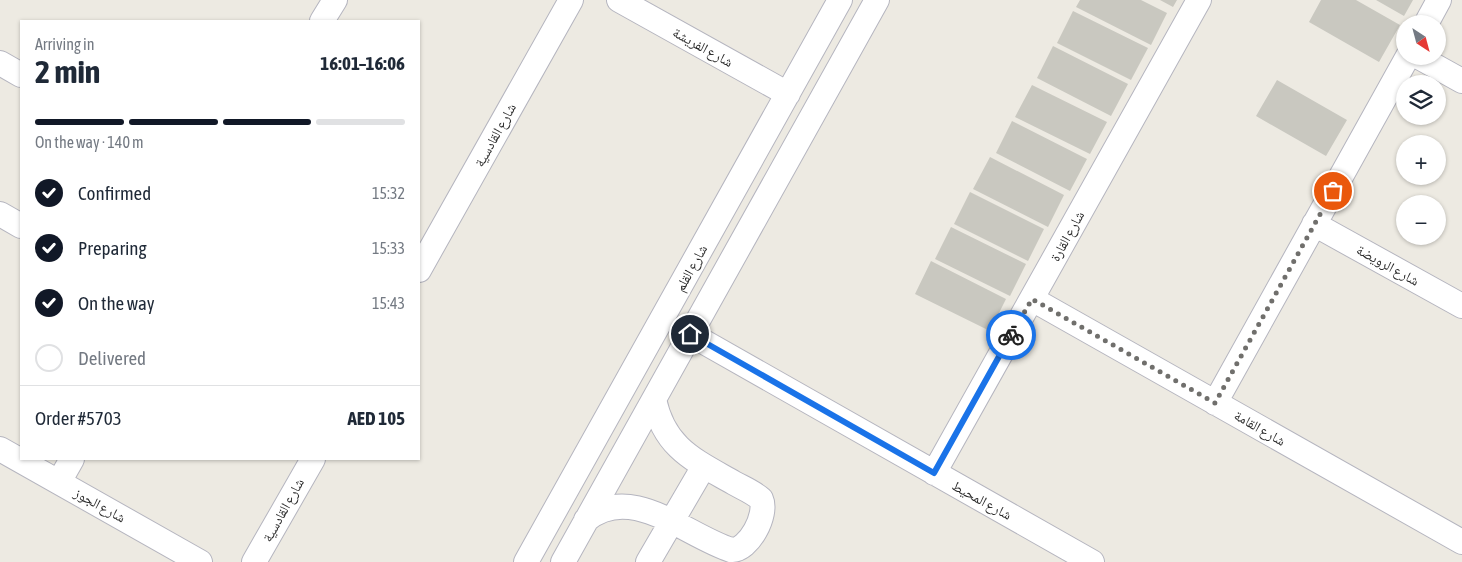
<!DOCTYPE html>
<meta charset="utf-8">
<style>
:root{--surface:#fff;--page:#f6f6f7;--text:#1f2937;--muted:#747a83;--line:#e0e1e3;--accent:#111827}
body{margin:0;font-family:"Asap Condensed","Noto Naskh Arabic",sans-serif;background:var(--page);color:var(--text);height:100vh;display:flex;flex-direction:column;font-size:19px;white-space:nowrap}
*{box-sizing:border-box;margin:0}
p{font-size:16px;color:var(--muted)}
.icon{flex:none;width:28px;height:28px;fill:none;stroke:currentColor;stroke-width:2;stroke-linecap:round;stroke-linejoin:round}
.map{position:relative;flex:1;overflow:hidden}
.side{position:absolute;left:20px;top:20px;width:400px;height:440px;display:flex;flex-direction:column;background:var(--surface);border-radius:0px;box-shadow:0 1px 4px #0004}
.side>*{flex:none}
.needle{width:32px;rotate:144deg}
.tools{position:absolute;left:1396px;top:15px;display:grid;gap:10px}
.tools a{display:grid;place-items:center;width:50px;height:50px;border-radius:50%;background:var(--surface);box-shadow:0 1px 4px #0004;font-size:25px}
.pin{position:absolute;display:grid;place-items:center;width:42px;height:42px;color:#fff;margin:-21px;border:2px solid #fff;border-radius:50%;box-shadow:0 1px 5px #0007}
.courier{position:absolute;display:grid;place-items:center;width:50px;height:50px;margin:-25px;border:4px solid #1a73e8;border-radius:50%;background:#fff;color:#222;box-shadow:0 1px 6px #0007}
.overview em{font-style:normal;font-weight:700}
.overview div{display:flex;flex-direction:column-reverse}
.overview{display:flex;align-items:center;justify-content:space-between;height:85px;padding:0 15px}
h1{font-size:32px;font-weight:700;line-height:38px}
.bar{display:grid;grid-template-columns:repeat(4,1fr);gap:8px 5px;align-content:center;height:60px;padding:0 15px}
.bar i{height:6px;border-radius:4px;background:var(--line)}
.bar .on{background:var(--accent)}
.bar p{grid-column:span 4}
.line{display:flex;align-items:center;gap:12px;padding:0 15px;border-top:1px solid var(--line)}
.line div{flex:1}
ol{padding:0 15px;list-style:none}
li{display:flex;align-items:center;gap:15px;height:55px}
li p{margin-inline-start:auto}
li .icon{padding:5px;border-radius:50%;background:var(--accent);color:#fff;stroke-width:4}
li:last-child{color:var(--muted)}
li i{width:28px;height:28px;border:2px solid var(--line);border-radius:50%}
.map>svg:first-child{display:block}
.building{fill:#c9c8c0}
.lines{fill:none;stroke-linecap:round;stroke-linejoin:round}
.minor-casing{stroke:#b5b5bf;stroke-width:26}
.minor{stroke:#fff;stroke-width:24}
.done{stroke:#706f6c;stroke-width:5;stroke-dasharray:0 9}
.route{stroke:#1a73e8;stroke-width:6}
.labels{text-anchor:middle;stroke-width:4.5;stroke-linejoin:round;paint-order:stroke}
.street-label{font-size:14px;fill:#2d2d2d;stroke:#fff}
</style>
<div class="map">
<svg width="1462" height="562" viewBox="0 0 1462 562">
<rect width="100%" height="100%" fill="#edeae2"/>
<path class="building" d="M1080,0H1141L1167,13L1151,45L1076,7Z
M1160,0H1177L1173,7Z
M1321,0H1356L1400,25L1379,62L1309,22Z
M1376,0H1413L1404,16Z
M1073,11L1148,48L1131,80L1057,43Z
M1053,46L1128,84L1111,116L1037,78Z
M1277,80L1347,120L1326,156L1256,116Z
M1032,85L1107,122L1090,154L1015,117Z
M1012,121L1087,159L1070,191L996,153Z
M990,157L1064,195L1048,227L973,189Z
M970,192L1044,229L1028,261L954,224Z
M951,227L1026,264L1010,296L935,259Z
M931,261L1006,299L990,331L915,294Z"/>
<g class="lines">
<defs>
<path id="minor" d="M619,0L788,94
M322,21L335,0
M1426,24L1439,0
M1417,56L1462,81
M0,63L21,75
M0,214L21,226
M1314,224L1462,306
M419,270L571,0
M1032,299L1462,542
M690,334L1092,562
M1215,403L1408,56
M0,449L200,562
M934,473L1199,0
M59,482L72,459
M586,520C631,482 685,535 731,550C749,551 768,514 761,499C753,492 743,488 734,483C694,460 664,448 654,399
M254,562L313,459
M526,562L840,0
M563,562L877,0
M648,562L704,466"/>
</defs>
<use href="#minor" class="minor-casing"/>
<use href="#minor" class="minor"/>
</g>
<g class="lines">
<path class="done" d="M1011,335L1032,299L1215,403L1333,191"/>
<path class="route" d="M690,334L934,473L1011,335"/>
</g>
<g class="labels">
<g class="street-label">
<text transform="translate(703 47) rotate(29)" y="5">شارع الفريشة</text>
<text transform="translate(495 135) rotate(-61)" y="5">شارع القادسية</text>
<text transform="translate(1067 236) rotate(-61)" y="5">شارع القارة</text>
<text transform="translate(1388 265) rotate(29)" y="5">شارع الرويضة</text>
<text transform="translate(691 268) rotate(-61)" y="5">شارع القلم</text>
<text transform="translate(1260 428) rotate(30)" y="5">شارع القامة</text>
<text transform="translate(982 500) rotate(29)" y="5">شارع المحيط</text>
<text transform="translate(100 505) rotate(29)" y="5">شارع الجوز</text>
<text transform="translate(283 510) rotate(-61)" y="5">شارع القادسية</text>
</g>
</g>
</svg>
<div class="tools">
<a><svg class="needle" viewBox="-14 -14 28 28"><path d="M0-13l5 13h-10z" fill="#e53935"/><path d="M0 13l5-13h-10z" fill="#747a83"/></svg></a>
<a><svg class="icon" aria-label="layers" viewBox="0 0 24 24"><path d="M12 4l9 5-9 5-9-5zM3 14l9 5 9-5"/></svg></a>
<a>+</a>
<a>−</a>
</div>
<div class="pin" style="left:1333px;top:191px;background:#ea580c"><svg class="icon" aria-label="bag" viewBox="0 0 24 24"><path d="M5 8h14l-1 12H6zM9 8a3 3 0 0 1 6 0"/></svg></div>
<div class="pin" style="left:690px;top:334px;background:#1f2937"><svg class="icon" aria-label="home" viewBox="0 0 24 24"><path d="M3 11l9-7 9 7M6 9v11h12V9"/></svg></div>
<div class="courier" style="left:1011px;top:335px"><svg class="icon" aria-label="bike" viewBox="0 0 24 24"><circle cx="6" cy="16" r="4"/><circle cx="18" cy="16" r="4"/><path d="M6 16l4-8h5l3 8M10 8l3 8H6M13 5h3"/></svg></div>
<section class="side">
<div class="overview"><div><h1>2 min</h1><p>Arriving in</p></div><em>16:01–16:06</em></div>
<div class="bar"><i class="on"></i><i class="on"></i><i class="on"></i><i></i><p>On the way · 140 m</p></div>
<ol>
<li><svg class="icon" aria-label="check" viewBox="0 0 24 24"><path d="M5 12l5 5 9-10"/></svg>Confirmed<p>15:32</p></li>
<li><svg class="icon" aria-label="check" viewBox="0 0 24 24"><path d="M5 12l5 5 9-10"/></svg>Preparing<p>15:33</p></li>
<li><svg class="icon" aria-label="check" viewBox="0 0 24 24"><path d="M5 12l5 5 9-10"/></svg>On the way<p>15:43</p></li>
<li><i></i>Delivered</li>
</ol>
<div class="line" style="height:65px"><div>Order #5703</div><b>AED 105</b></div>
</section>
</div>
